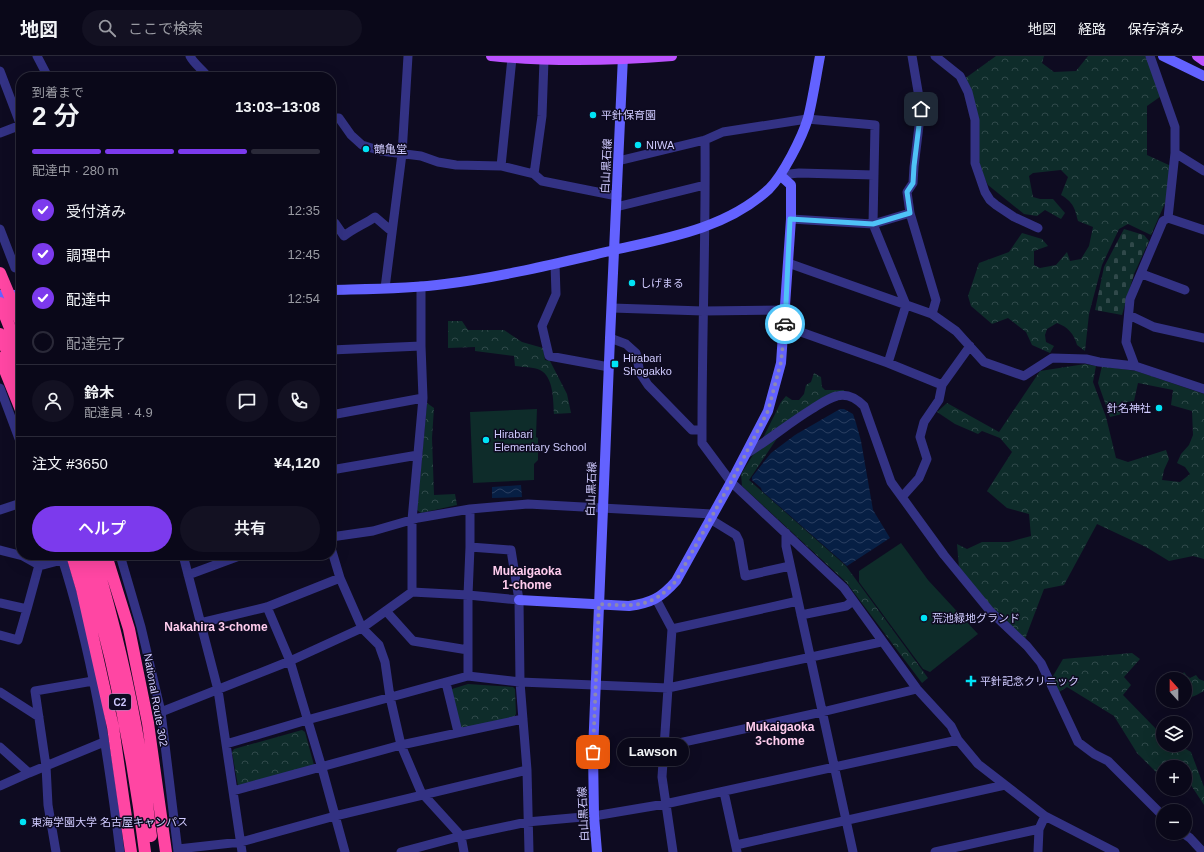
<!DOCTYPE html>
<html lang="ja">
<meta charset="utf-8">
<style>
:root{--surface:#0a0819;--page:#131122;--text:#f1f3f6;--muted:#999aa2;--line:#2a2938;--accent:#7c3aed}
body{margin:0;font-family:Arial,"Noto Sans JP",sans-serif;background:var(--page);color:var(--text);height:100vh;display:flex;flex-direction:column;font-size:15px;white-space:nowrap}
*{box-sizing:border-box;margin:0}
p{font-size:13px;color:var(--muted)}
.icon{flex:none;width:22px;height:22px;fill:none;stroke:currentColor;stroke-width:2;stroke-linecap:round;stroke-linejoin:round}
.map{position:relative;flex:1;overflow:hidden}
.drawer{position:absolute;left:16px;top:16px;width:320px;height:488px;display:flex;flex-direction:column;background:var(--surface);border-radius:16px;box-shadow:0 4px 16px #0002,0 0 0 1px var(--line)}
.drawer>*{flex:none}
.needle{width:26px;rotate:339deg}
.tools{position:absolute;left:1156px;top:616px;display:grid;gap:8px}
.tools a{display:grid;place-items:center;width:36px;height:36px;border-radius:50%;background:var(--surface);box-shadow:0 4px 16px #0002,0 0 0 1px var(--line);font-size:20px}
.pin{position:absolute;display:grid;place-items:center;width:34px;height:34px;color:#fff;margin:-17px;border-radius:8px;box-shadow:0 2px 6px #0006}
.courier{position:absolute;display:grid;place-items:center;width:40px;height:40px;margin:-20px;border:3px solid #4fc3f7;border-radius:50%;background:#fff;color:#222;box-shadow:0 1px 5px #0007}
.bubble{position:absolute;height:28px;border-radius:14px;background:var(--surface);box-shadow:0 4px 16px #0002,0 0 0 1px var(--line);font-size:13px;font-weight:600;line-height:28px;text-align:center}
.overview em{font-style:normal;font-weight:600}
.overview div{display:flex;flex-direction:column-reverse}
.overview{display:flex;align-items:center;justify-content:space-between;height:68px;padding:0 16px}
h1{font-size:26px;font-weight:600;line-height:30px}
.bar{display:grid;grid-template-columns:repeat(4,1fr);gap:6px 4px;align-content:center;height:48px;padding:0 16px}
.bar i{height:5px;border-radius:3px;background:var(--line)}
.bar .active{background:var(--accent)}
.bar p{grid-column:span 4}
.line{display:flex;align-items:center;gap:10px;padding:0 16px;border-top:1px solid var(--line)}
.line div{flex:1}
.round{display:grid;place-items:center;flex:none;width:42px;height:42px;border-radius:21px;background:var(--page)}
ol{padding:0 16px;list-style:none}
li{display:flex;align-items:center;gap:12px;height:44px}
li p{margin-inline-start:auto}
li .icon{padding:4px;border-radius:50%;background:var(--accent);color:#fff;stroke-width:4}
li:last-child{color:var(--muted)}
li i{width:22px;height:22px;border:2px solid var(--line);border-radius:50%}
.button{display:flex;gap:8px;margin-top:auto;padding:8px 16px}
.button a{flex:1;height:46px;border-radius:24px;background:var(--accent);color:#fff;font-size:16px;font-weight:600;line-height:46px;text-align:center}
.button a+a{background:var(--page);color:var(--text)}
header{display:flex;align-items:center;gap:24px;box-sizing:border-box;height:56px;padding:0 20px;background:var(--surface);border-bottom:1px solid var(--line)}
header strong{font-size:19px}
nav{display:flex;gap:22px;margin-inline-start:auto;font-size:14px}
.search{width:280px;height:36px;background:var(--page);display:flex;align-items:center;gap:10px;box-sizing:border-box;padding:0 14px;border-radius:22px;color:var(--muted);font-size:15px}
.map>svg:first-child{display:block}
.forest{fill:url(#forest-crowns)}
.cemetery{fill:url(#cemetery-stones)}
.pitch{fill:#0e2c2a}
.water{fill:url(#water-waves)}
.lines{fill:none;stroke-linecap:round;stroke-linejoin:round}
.street{stroke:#333284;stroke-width:9}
.secondary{stroke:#6362ff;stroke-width:10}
.primary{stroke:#bb52ff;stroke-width:10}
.highway{stroke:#ff46a3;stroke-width:12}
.done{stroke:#8c88b1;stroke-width:4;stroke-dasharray:0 7.2}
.route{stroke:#4fc3f7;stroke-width:5}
.poi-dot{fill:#00e3f6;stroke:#0e0b21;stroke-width:1.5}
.labels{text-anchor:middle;stroke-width:3;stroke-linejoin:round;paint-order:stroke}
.shield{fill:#0e0b21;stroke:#9691bc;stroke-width:1}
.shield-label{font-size:10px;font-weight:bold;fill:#d0cbff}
.poi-label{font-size:11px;fill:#d0cbff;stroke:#0e0b21;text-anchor:start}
.street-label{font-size:11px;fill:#d0cbff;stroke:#0e0b21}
.neighbourhood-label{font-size:12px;font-weight:bold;fill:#ffcdee;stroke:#0e0b21}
</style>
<header>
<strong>地図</strong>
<div class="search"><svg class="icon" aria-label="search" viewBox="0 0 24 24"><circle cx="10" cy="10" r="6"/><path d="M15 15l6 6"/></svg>ここで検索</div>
<nav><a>地図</a><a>経路</a><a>保存済み</a></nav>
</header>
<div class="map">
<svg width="1204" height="796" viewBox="0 0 1204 796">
<defs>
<pattern id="forest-crowns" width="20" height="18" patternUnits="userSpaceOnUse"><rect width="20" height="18" fill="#0e2c2a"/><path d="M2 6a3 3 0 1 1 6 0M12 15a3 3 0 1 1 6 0" fill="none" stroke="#30494a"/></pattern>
<pattern id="cemetery-stones" width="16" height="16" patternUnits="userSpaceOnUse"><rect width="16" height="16" fill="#0e2c2a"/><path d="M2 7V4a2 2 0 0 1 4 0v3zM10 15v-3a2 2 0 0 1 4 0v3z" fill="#30494a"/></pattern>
<pattern id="water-waves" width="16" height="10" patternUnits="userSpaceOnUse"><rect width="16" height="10" fill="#071f44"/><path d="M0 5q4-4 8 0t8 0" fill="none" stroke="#2a3e60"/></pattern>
</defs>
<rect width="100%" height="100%" fill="#0e0b21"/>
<path class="forest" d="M996,0H1044L1042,7L1054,16L1076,15L1088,0H1149L1164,38L1147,50V99L1171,110L1166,145L1151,179L1128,168L1119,173L1102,209L1089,258L1085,295L1077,289C1074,278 1068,271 1057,267L1047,273L1045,279L1046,286L1054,290L1050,297L1032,289L1026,276L1008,262L992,268L971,250L968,240L979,207L1009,196L1022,177L1042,183L1048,190L1034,195V209L1040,212L1056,209L1067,196L1070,205L1081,203L1089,190L1093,171L1078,165C1075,152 1073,146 1061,139L1068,121L1061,114L1033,117L1029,120L1033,141L1040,143H1053L1065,157L1061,163L1045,154L1037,160L1024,158L988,129L978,109L979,67L960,26Z
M448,265H462L468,274H504L522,286L543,292L545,304L550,305L567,338L571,357L554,358C553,345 554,321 540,314C534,311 523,311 515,310L514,300L475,295V291L448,292Z
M1085,308L1096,310L1093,326L1106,361L1116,402L1128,406L1166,394L1169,403L1164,414L1162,424L1180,426L1190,418L1185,411L1177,407L1181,398L1189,389L1193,379L1192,355L1171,349L1173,334L1138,327L1134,345L1127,346L1122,358L1110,361L1098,327L1102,310L1136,315L1204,338V503L1193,500L1169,505L1146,491L1097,468L1064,529L1044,533L1025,583L991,550L959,512L957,488L967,493L982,486H1009L1031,480L1029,458L1007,452L987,435L1012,396L1000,382L982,375L978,378L955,368L937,356L947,347L999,376L1040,315Z
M814,317L821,321L822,331L825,334H844L845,337L788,366L749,424L846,510L928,622L922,627L846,526L742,430L741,418L761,386L781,346L786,340L792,344H799L804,338L806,329L811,326Z
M427,347L434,352L432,382L434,439L455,438L457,449L421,457L417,454Z
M1132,597L1140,603L1124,621L1131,629L1123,639L1159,676L1163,679V689H1179L1191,696L1204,731V749L1185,720V711H1163V723L1137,697L1114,660L1067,631L1056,638L1053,620L1063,603Z
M1184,616L1187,620L1190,622L1196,619L1199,623L1204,625V635C1198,638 1191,644 1185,639V623H1180Z
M468,628L513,631L515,633L516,658L514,661L462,673L459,671L451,636L452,633Z
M302,674L305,676L314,709L238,730L232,696L234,693Z"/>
<path class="cemetery" d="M1124,173L1144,179L1149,185L1134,218L1122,259L1095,254L1104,211Z"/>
<path class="pitch" d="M537,353L536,381L538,382V404L534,408V424L473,427L470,356Z
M901,487L928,524L978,578L930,616L923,613L859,526V515Z"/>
<path class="water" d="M840,353H844L853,358L856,367L861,385L873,454L890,482L847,510L762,435L761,432L752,424V421L771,397L795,379Z
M521,429L522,441L492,442V431Z"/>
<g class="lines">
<path class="street" d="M37,0L48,21
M190,0C194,8 202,13 208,21
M935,0L960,20L968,36L975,64V107L985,136L990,144L996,149L1014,161L1038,172
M1150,0L1175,71V97L1204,115
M512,2L501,110L534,118L542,125L617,140
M0,15L21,70
M331,62H339L351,79L362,89L381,95L421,100L438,106L456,109L501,110
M0,77L21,69
M618,105L705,84L723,76L807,63L875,69L873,168L910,157L936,244L932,258
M534,118L542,60L544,4
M780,119L799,117L874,119
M616,151L705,129
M910,157L907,136L913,127L914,111L921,53L912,0
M1168,162L1204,174
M791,163L873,168L906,249L888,307
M335,167L344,180C354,172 365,168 375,161L389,173L392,174
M0,173L15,212
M788,207L932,258L956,275L984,306L1024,320L1052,302L1086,303L1099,306L1135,310L1204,333
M555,208L556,238L542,270L549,300L609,311
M1142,218L1185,234
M385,232L402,98L408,0
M612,252L703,255L785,254
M1129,259L1154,271L1204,282
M784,270L888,307L942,329
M610,282L626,288L636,297L640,317L648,329L692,374H702V387L731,426L844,532L917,633L951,670L958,684L978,708L1045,760L1115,796
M331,294L421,290
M1135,310L1126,286L1130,243L1163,165L1168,162L1175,97
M0,332L21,388
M331,359L423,342
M702,374C702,278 706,181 705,84
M746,398C769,384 789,367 812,353C820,348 828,342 837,340C848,337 857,343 864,350L891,426L944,499L990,555L1027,590L1041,607L1078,686L1094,698L1108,705L1163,760
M331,414L418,399
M902,441L919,422L927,403L920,381L924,366L939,344L942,329L970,290
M0,454L21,447
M710,463L736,479L739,485L745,520L790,510
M786,477V490L853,796
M331,481L373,475L418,462L470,453L528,448L712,458
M470,491L511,494L519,544L520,626L527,714L529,796
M331,492L340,522L362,572L379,589L385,606L390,641L401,689L421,736L461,780L464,796
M0,494L23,500L39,509
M61,499C92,595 108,696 120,796
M120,499L141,571L161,656L178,796
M183,499L218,634L242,796
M188,519L242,499
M412,536V464L423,342L421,290V230
M656,543L672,573L662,721L673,796
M0,547L27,553L39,509H43L62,504
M267,551L290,605L322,712L345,796
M386,555L413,585L468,594
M801,559L846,550L853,545
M200,567L267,551L340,522
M672,573L798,545
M0,579L18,584L27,553
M468,620V539L470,491V453
M446,627L458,676
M0,636L39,661
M161,656L290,605L362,572L412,536L468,539L519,544
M226,688L307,664L468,620L520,626L668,632L881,586
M665,690L822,656L917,633
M0,691L29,717
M0,730L29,717L104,686
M233,735L401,689L523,663
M724,736L737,796
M1183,777L1190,782L1203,796
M736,789L1005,729
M178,793L241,786L335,760L527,714
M56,796L48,749L46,710L35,635L93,625
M401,796L461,780L527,766L594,760L665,748L958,684
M935,796L1039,773
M1038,796L1039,773L1045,760"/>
<path class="secondary" d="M1163,0L1204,20
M331,234C369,233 408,233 445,228C502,221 558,207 614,194C668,182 727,172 769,133C783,119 802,82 808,62C813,42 816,21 820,0
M0,239H21
M519,544L629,550C651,547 661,542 676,525L731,426L768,355L781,307L791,163V129L780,119
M597,796L594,760L593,696L610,282L623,0"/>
<path class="primary" d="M491,0C551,6 612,5 672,0
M1197,0L1204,5"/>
<path class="highway" d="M0,217L21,267
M0,247L21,300
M0,278L21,330
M0,302L21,354
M72,499L82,533L113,671L131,796
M83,499C112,596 133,696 145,796
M94,499C113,563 129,629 140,695C145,723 147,751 151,780
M106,499L129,573L148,667L166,796"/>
</g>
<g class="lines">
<path class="done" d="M593,696L599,548C633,550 651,553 676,525L731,426L768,355L781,306L785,268"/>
<path class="route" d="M785,268L790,163L873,168L910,157L907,136L913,127L914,110L921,53"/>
</g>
<g class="poi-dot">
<circle cx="593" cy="59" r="4"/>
<circle cx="638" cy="89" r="4"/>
<circle cx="366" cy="93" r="4"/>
<circle cx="632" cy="227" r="4"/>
<rect x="611" y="304" width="8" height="8" rx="2"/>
<circle cx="1159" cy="352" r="4"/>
<circle cx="486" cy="384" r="4"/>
<circle cx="924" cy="562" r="4"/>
<path d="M969 619h4v4h4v4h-4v4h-4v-4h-4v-4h4z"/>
<circle cx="23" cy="766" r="4"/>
</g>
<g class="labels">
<rect class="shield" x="109" y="638" width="22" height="16" rx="3"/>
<g class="shield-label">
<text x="120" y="650">C2</text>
</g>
<g class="poi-label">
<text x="601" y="63">平針保育園</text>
<text x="646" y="93">NIWA</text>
<text x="374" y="97">鶴亀堂</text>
<text x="640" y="231">しげまる</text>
<text x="623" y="306">Hirabari<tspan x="623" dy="13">Shogakko</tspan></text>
<text x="1151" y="356" text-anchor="end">針名神社</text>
<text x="494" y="382">Hirabari<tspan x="494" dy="13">Elementary School</tspan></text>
<text x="932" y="566">荒池緑地グランド</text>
<text x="980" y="629">平針記念クリニック</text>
<text x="31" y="770">東海学園大学 名古屋キャンパス</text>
</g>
<g class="street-label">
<text transform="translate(606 110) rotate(-87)" y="4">白山黒石線</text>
<text transform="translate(591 433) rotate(-88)" y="4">白山黒石線</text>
<text transform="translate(156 644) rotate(80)" y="4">National Route 302</text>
<text transform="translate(583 758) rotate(-93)" y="4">白山黒石線</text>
</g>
<g class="neighbourhood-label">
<text x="527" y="519">Mukaigaoka<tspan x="527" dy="14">1-chome</tspan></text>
<text x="216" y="575">Nakahira 3-chome</text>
<text x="780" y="675">Mukaigaoka<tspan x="780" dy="14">3-chome</tspan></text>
</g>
</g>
</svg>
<div class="tools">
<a><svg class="needle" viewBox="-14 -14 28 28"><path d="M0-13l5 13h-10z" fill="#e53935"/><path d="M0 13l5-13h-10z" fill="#999aa2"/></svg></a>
<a><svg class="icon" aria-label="layers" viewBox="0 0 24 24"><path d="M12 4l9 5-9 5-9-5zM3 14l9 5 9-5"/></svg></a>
<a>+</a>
<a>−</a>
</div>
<div class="pin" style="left:593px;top:696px;background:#ea580c"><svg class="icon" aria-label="bag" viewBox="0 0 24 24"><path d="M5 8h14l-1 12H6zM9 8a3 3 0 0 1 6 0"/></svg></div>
<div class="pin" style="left:921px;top:53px;background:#1f2937"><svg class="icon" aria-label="home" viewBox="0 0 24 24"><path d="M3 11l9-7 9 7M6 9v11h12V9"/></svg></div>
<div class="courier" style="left:785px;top:268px"><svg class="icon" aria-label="car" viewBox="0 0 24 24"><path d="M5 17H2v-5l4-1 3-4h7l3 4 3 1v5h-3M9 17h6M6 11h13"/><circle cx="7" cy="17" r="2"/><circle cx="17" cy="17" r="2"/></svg></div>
<div class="bubble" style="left:617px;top:682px;width:72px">Lawson</div>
<section class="drawer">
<div class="overview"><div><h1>2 分</h1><p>到着まで</p></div><em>13:03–13:08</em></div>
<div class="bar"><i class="active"></i><i class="active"></i><i class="active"></i><i></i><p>配達中 · 280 m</p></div>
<ol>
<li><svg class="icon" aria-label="check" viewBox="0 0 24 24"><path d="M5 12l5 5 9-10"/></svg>受付済み<p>12:35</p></li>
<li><svg class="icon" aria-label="check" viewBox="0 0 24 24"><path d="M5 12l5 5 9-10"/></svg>調理中<p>12:45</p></li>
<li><svg class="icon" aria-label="check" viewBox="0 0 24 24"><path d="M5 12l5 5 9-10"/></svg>配達中<p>12:54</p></li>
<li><i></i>配達完了</li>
</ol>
<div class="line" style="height:72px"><a class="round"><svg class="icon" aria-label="person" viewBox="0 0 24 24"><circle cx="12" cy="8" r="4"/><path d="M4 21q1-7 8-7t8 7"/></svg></a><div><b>鈴木</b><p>配達員 · 4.9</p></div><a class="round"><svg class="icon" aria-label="chat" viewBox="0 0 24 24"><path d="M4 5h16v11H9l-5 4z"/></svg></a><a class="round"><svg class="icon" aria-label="phone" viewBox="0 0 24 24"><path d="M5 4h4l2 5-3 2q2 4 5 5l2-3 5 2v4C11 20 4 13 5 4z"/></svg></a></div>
<div class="line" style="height:52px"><div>注文 #3650</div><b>¥4,120</b></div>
<div class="button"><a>ヘルプ</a><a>共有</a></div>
</section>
</div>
